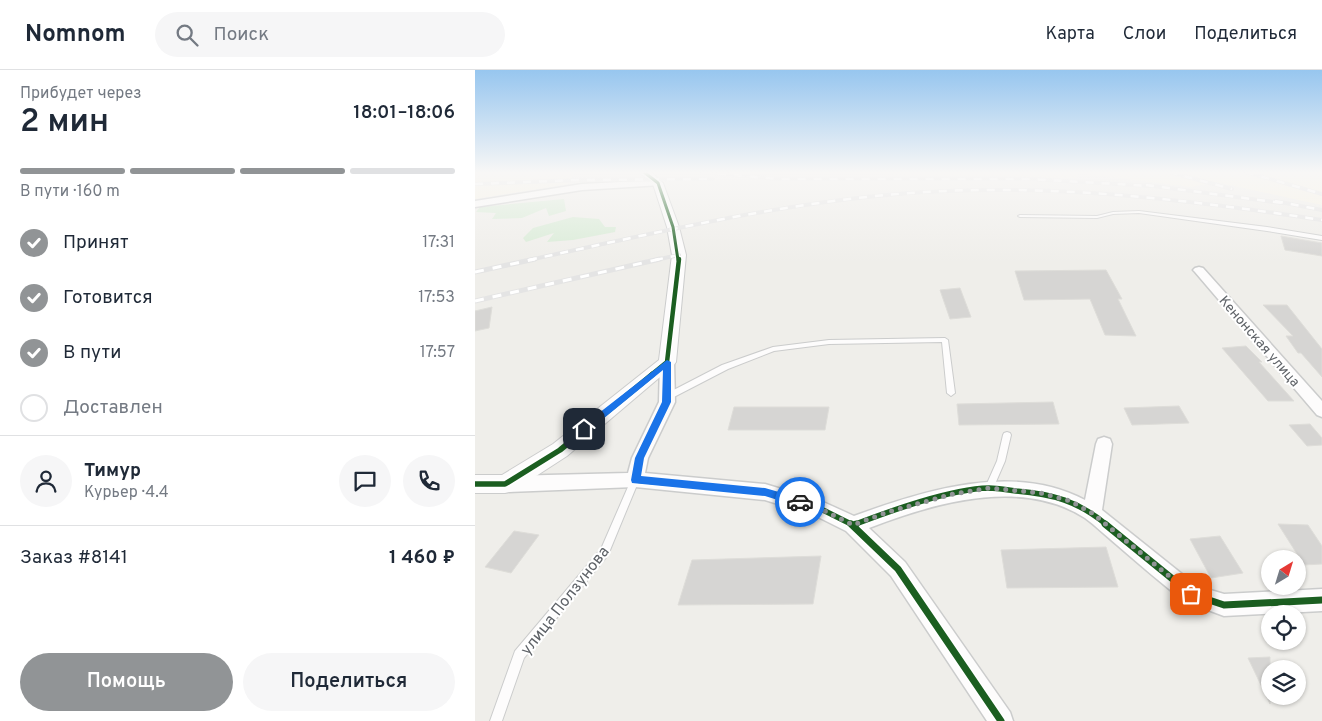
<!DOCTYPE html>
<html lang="ru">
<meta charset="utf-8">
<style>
:root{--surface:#fff;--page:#f6f6f7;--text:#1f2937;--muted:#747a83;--line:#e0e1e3;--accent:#919496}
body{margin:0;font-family:Overpass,sans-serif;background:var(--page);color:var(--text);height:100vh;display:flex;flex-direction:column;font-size:19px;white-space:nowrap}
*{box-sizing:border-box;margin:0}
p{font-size:16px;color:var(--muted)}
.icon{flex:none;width:28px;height:28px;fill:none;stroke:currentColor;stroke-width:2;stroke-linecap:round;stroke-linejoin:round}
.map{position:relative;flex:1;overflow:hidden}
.sheet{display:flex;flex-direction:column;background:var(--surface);width:475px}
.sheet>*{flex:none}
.needle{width:32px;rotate:38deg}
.controls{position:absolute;left:786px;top:480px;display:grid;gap:10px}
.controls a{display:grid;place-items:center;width:45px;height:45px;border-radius:50%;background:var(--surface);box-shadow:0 1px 4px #0004;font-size:25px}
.pin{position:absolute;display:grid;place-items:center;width:42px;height:42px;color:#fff;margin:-21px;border-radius:10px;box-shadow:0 2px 8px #0006}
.courier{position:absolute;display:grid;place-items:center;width:50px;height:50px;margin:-25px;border:4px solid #1a73e8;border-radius:50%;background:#fff;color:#222;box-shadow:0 1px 6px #0007}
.overview em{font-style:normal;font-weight:600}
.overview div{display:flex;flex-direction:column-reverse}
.overview{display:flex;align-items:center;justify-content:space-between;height:85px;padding:0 20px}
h1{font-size:32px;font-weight:600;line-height:38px}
.bar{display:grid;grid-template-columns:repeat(4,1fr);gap:8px 5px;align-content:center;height:60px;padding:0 20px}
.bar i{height:6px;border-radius:4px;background:var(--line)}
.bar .active{background:var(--accent)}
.bar p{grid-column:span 4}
.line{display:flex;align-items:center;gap:12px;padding:0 20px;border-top:1px solid var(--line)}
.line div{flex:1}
.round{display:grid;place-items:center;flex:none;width:52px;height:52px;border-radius:26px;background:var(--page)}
ol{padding:0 20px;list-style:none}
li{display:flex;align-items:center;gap:15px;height:55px}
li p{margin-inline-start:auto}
li .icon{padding:5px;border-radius:50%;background:var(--accent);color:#fff;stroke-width:4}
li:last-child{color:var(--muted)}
li i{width:28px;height:28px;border:2px solid var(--line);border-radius:50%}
.primary-button{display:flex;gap:10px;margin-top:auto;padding:10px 20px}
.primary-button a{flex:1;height:58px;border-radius:30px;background:var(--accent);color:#fff;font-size:20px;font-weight:600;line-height:58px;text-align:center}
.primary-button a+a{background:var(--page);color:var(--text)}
header{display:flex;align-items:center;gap:30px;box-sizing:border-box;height:70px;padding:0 25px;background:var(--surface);border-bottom:1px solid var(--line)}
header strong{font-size:24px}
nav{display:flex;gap:28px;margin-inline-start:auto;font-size:18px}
.search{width:350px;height:45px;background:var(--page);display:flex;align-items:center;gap:12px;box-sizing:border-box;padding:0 18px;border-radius:28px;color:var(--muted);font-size:19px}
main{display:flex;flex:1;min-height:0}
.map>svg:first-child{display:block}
.commercial{fill:#f7f3e4}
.green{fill:#d8ebd6}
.building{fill:#d6d5d3;stroke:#deddd9}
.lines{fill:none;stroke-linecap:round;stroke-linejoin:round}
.service-casing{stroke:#cbcccc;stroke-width:2}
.minor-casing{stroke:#cbcccc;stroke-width:3}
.tertiary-casing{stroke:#cbcccc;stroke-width:2}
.service{fill:#fdfcfc;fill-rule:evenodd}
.minor{fill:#fdfcfc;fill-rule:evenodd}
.tertiary{fill:#fdfcfc;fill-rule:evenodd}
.rail-far1-casing{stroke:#e4e4e4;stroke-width:4}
.rail-casing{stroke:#e4e4e4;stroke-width:5}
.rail-far1{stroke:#fff;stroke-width:2.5;stroke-dasharray:8;stroke-linecap:butt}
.rail{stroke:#fff;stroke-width:3;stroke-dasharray:9;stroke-linecap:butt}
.cycleway-far3-casing{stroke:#fff;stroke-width:5}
.cycleway-far2-casing{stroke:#fff;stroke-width:7}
.cycleway-far1-casing{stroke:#fff;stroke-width:9}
.cycleway-casing{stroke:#fff;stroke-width:10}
.cycleway-far3{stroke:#1b5e20;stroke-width:3}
.cycleway-far2{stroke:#1b5e20;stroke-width:4.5}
.cycleway-far1{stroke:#1b5e20;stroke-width:5.5}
.cycleway{stroke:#1b5e20;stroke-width:7}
.route{fill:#1a73e8}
.done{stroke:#919496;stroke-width:5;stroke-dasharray:0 9}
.labels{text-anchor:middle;stroke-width:4;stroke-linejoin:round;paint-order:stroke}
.street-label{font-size:14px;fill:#5f6368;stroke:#fff}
.near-street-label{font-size:16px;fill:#5f6368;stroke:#fff}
</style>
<header>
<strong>Nomnom</strong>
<div class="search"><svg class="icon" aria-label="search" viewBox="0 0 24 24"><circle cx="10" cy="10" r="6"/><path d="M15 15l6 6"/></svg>Поиск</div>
<nav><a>Карта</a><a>Слои</a><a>Поделиться</a></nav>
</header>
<main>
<section class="sheet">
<div class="overview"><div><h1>2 мин</h1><p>Прибудет через</p></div><em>18:01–18:06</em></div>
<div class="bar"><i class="active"></i><i class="active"></i><i class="active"></i><i></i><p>В пути · 160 m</p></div>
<ol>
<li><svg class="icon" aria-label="check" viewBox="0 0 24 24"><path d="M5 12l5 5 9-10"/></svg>Принят<p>17:31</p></li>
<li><svg class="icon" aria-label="check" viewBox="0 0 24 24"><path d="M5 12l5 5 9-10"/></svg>Готовится<p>17:53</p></li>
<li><svg class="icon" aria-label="check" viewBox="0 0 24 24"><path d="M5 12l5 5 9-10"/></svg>В пути<p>17:57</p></li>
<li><i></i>Доставлен</li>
</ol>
<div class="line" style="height:90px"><a class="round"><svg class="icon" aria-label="person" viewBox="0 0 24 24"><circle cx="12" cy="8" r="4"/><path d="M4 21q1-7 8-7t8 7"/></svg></a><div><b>Тимур</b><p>Курьер · 4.4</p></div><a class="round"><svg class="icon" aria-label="chat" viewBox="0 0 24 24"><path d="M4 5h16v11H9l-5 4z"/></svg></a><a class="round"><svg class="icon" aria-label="phone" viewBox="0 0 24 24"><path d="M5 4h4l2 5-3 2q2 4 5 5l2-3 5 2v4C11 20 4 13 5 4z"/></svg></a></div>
<div class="line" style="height:65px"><div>Заказ #8141</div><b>1 460 ₽</b></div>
<div class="primary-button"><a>Помощь</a><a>Поделиться</a></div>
</section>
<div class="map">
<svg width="847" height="651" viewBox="0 0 847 651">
<rect width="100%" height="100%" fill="#efeeea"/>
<path class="commercial" d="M0,102H100L93,114L0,129Z
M288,102H847V135L736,111L731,114L716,117L603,103L602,108Z"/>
<path class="green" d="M89,129L91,141L74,146L71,138L47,148L17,149L21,143L1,142L5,137Z
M98,147L124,149L130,157H141L140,162L98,170L72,172L79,163L51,172L48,168L58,158Z"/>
<path class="building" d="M806,166L847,173V186L810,180Z
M631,200L647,229H643L661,266L630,265L615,229L549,230L540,201Z
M485,218L496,247L475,249L465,220Z
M788,235H812L847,279V307L826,283H823L811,266H818Z
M17,237L14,258L0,261V241Z
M771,276L787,292H784L819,331H793L747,278Z
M578,332L584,354L484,355L482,334Z
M704,336L714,353L657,355L649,338Z
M259,337H354L350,360H253Z
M835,354L847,368V375L832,376L814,355Z
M803,454L833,455L847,476V494L829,495Z
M39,461L64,465L36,503L10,497Z
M745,466L768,503L736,508L715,469Z
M631,477L643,517L532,518L526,480Z
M346,486L338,534L203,535L217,490Z
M795,587V634L773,588Z"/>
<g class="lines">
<defs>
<path id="service" d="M664,141L792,157L847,166V170L792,161L664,143L638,144L622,148L545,147L543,146L545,145L622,146L638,142Z
M470,268L473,270L480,323L476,326L472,323L467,272L354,274L299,281L253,299L195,329H189L188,327L189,325L247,295L298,277L354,270Z
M532,362L535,363L536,365L530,391L517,421L514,422L511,421L510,418L522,391L528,365L529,363Z
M160,406L163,407L164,410L133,485L49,588L27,651H15L40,581L126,479L156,410L157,407Z"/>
<path id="minor" d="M183,110L186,111V115L107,120L0,137V131L107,114Z
M724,197L728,198L847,331V347L842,345L720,202L718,200L720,198Z
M192,287L197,289L199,292L200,332L173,388L170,403L290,414L346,431L379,446C450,420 538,392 610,430L621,374L623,369L629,367L635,369L637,374L627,440L722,516L749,524L847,519V541L749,546L709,531C686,513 664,494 642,475C631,466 621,456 610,448C546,407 459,433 394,458L430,492L535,642L538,651H512L416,506L371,461L341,446L290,430L160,417L30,422L24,419L21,414L24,409L30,406L153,403L157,388L184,332L185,292L187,289Z"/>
<path id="tertiary" d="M164,102H176L188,113L204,157L211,185L201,292L198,296L92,386L38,421L30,423H0V405H27L78,374L184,290L197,185L192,157L178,114Z"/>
</defs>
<use href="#service" class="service-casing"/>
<use href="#minor" class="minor-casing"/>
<use href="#tertiary" class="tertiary-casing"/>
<use href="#service" class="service"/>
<use href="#minor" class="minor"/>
<use href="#tertiary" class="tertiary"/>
<defs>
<path id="rail-far1" d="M227,102L303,109H554L677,116
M694,102L757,119
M771,102L847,124
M0,114L104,110L238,109
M671,115L807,133
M800,131L847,140
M54,190C185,162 317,130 450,122C583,114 716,130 847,150
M180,190L204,185"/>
<path id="rail" d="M0,202L60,189
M0,231L185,189"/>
</defs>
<use href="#rail-far1" class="rail-far1-casing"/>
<use href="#rail" class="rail-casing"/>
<use href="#rail-far1" class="rail-far1"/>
<use href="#rail" class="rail"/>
<defs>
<path id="cycleway-far3" d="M169,102L183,113L198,157L203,190"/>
<path id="cycleway-far2" d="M176,305L192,292L204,189"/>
<path id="cycleway-far1" d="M160,410L290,422L346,439L378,455
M0,414H30L85,380L178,304
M378,455C415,441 475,419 514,418C523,418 532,420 541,421C578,424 603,431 632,455"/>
<path id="cycleway" d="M376,454L423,499L526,651
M630,454L716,524L749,535L847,530
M378,455L381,454"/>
</defs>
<use href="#cycleway-far3" class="cycleway-far3-casing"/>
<use href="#cycleway-far2" class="cycleway-far2-casing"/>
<use href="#cycleway-far1" class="cycleway-far1-casing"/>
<use href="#cycleway" class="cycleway-casing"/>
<use href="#cycleway-far3" class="cycleway-far3"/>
<use href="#cycleway-far2" class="cycleway-far2"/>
<use href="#cycleway-far1" class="cycleway-far1"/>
<use href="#cycleway" class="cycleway"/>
</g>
<linearGradient id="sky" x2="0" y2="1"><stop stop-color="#97c6ef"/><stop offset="0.53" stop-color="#f8f7f6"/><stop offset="1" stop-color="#f8f7f6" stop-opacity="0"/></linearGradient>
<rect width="847" height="193" fill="url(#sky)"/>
<path class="route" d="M192,290L196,292V332L169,388L166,406L290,418L328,429V436L325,437L290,426L157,413L156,410L160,388L187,332L188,300L112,362H106V357Z"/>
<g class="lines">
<path class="done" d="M325,432L346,439L378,455L413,442L478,424L514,418L566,423L595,431L617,443L716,524"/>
</g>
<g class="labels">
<g class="street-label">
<text transform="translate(785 271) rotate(49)" y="5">Кенонская улица</text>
</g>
<g class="near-street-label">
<text transform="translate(89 530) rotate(-52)" y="6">улица Ползунова</text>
</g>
</g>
</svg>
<div class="controls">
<a><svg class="needle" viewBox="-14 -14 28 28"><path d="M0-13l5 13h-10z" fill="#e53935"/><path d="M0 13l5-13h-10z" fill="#747a83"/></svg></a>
<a><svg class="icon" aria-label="locate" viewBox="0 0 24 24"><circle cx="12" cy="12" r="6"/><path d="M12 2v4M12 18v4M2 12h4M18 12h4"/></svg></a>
<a><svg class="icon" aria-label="layers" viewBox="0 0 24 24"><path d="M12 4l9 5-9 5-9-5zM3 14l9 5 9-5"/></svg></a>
</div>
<div class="pin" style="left:716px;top:524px;background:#ea580c"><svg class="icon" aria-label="bag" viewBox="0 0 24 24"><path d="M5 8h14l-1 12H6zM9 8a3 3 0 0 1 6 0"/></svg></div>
<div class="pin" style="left:109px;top:359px;background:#1f2937"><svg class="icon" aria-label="home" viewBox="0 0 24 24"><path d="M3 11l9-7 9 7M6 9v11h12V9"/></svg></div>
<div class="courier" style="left:325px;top:432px"><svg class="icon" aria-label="car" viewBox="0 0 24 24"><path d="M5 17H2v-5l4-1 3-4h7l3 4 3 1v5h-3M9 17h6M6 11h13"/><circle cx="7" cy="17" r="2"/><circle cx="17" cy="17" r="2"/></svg></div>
</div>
</main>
